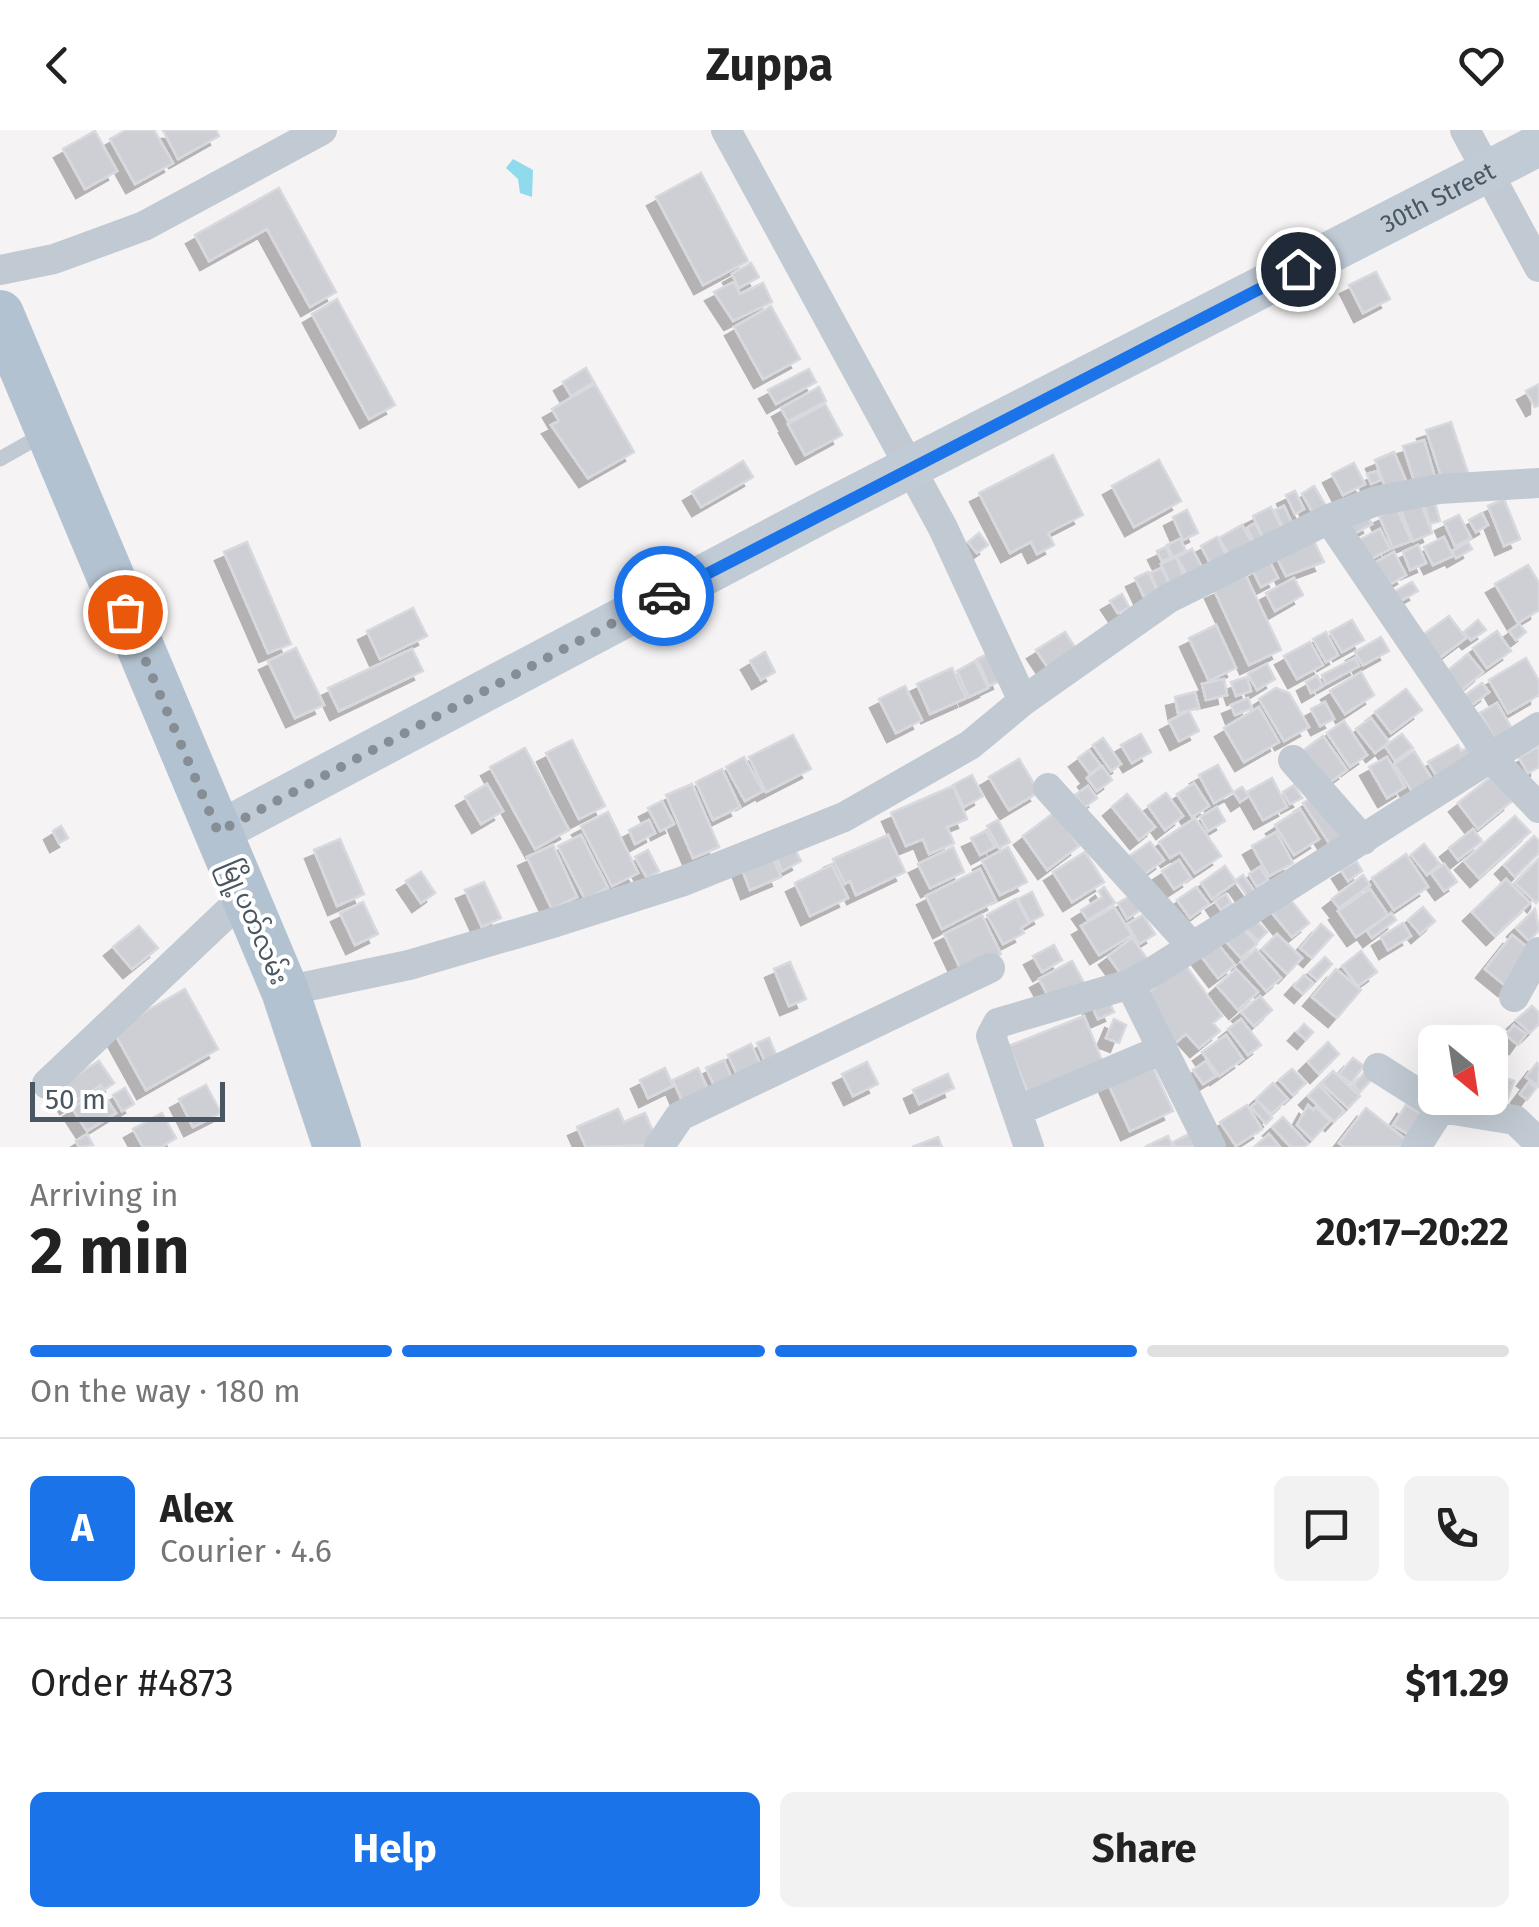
<!DOCTYPE html>
<meta charset="utf-8">
<style>
:root{--surface:#fff;--page:#f2f2f2;--text:#222;--muted:#767676;--line:#e0e0e0;--accent:#1a73e8}
body{margin:0;font-family:"Fira Sans","Noto Sans Myanmar",sans-serif;background:var(--page);color:var(--text);height:100vh;display:flex;flex-direction:column;font-size:38px;white-space:nowrap}
*{box-sizing:border-box;margin:0}
p{font-size:32px;color:var(--muted)}
.icon{flex:none;width:55px;height:55px;fill:none;stroke:currentColor;stroke-width:2;stroke-linecap:round;stroke-linejoin:round}
.map{position:relative;height:1017px;overflow:hidden}
.details{display:flex;flex-direction:column;background:var(--surface);flex:1}
.details>*{flex:none}
.needle{width:65px;rotate:150deg}
.fabs{position:absolute;left:1418px;top:895px;display:grid;gap:20px}
.fabs a{display:grid;place-items:center;width:90px;height:90px;border-radius:15px;background:var(--surface);box-shadow:0 10px 40px #0002;font-size:50px}
.scale{position:absolute;left:30px;bottom:25px;width:195px;box-sizing:border-box;padding-left:10px;border:5px solid #4a5661;border-top:0;font-size:28px;line-height:35px;white-space:nowrap;color:#4a5661;-webkit-text-stroke:8px #fff;paint-order:stroke}
.pin{position:absolute;display:grid;place-items:center;width:85px;height:85px;color:#fff;margin:-42px;border:5px solid #fff;border-radius:50%;box-shadow:0 2px 10px #0007}
.courier{position:absolute;display:grid;place-items:center;width:100px;height:100px;margin:-50px;border:8px solid #1a73e8;border-radius:50%;background:#fff;color:#222;box-shadow:0 2px 12px #0007}
.overview em{font-style:normal;font-weight:700}
.overview div{display:flex;flex-direction:column-reverse}
.overview{display:flex;align-items:center;justify-content:space-between;height:170px;padding:0 30px}
h1{font-size:65px;font-weight:700;line-height:75px}
.bar{display:grid;grid-template-columns:repeat(4,1fr);gap:15px 10px;align-content:center;height:120px;padding:0 30px}
.bar i{height:12px;border-radius:8px;background:var(--line)}
.bar .selected{background:var(--accent)}
.bar p{grid-column:span 4}
.line{display:flex;align-items:center;gap:25px;padding:0 30px;border-top:2px solid var(--line)}
.line div{flex:1}
.round{display:grid;place-items:center;flex:none;width:105px;height:105px;border-radius:15px;background:var(--page)}
.primary-button{display:flex;gap:20px;margin-top:auto;padding:20px 30px}
.primary-button a{flex:1;height:115px;border-radius:15px;background:var(--accent);color:#fff;font-size:40px;font-weight:700;line-height:115px;text-align:center}
.primary-button a+a{background:var(--page);color:var(--text)}
header{display:flex;justify-content:space-between;align-items:center;height:130px;padding:0 30px;background:var(--surface);font-size:45px;font-weight:700}
.map>svg:first-child{display:block}
.water{fill:#90daee}
.building{fill:#cdcfd5;stroke:#d7d9de;stroke-width:2.5;filter:url(#shadow)}
.lines{fill:none;stroke-linecap:round;stroke-linejoin:round}
.service{stroke:#c1cad2;stroke-width:15}
.minor{stroke:#c1cad2;stroke-width:30}
.secondary{stroke:#c1cbd6;stroke-width:42}
.primary{stroke:#b3c2d1;stroke-width:48}
.done{stroke:#868d94;stroke-width:10;stroke-dasharray:0 18}
.route{stroke:#1a73e8;stroke-width:12}
.labels{text-anchor:middle;stroke-width:8;stroke-linejoin:round;paint-order:stroke}
.street-label{font-size:25px;fill:#4a5661;stroke:#fff}
</style>
<header><svg class="icon" aria-label="back" viewBox="0 0 24 24"><path d="M15 5l-7 7 7 7"/></svg>Zuppa<svg class="icon" aria-label="heart" viewBox="0 0 24 24"><path d="M12 20l-8-8c-3-5 5-10 8-4 3-6 11-1 8 4z"/></svg></header>
<div class="map">
<svg width="1539" height="1017" viewBox="0 0 1539 1017">
<defs>
<filter id="shadow"><feDropShadow dx="-9" dy="9" stdDeviation="0" flood-color="#0004"/></filter>
</defs>
<rect width="100%" height="100%" fill="#f5f3f3"/>
<path class="water" d="M513,29L533,40L532,67L520,63L518,49L506,38Z"/>
<path class="building" d="M126,0H154L173,33L135,54L110,9Z
M163,0H216L219,6L178,29Z
M95,1L117,41L85,59L63,19Z
M701,43L748,131L703,155L656,67Z
M279,58L336,162L310,177L267,99L209,131L195,105Z
M751,133L759,147L739,158L732,144Z
M1376,142L1390,169L1363,183L1349,155Z
M734,152L740,164L763,153L772,172L733,191L714,162Z
M337,169L395,275L369,289L312,184Z
M771,176L800,229L763,249L734,197Z
M586,238L594,252L571,266L563,252Z
M809,239L816,252L776,274L768,260Z
M595,254L634,322L588,348L551,295L559,291L552,279Z
M1539,254V275L1535,277L1526,261Z
M819,257L826,271L788,291L781,278Z
M825,274L842,305L805,325L788,294Z
M1451,292L1468,343L1443,352L1426,300Z
M1424,310L1437,354L1417,360L1403,316Z
M1394,322L1406,351L1386,359L1375,330Z
M1053,325L1083,385L1048,403L1054,415L1037,424L1031,412L1010,423L979,363Z
M1159,330L1181,371L1134,397L1112,356Z
M743,331L753,347L701,377L692,362Z
M1354,333L1365,354L1343,365L1332,344Z
M1377,341L1381,350L1371,354L1367,344Z
M1314,356L1326,376L1313,383L1302,364Z
M1295,361L1304,379L1295,384L1286,365Z
M1419,368L1432,403L1413,411L1399,375Z
M1504,369L1520,409L1504,416L1488,376Z
M1434,370L1440,391L1430,394L1424,373Z
M1284,376L1292,393L1283,397L1275,380Z
M1271,377L1282,399L1264,409L1253,386Z
M1397,378L1411,411L1393,418L1379,386Z
M1187,380L1198,403L1183,410L1173,387Z
M1366,383L1372,394L1346,408L1340,396Z
M1482,383L1488,395L1476,402L1469,390Z
M1459,385L1471,408L1455,416L1444,392Z
M1255,393L1265,413L1257,417L1247,398Z
M1242,395L1253,415L1232,430L1219,408Z
M1380,399L1390,419L1369,430L1359,410Z
M979,403L988,415L977,423L968,412Z
M1217,407L1227,427L1211,435L1201,416Z
M1444,407L1453,426L1433,435L1424,417Z
M1180,409L1186,421L1173,427L1167,415Z
M1313,409L1324,432L1286,446L1276,426Z
M247,412L291,514L268,523L224,422Z
M1468,412L1472,419L1456,428L1452,421Z
M1418,415L1426,433L1410,440L1403,422Z
M1166,417L1171,428L1162,431L1157,421Z
M1192,419L1202,437L1187,445L1177,427Z
M1394,422L1406,445L1382,459L1369,436Z
M1176,427L1186,451L1172,458L1161,434Z
M1270,432L1278,448L1261,457L1253,441Z
M1528,435L1539,453V480L1518,493L1495,454Z
M1162,438L1171,459L1160,464L1150,443Z
M1148,442L1159,465L1146,471L1135,448Z
M1246,446L1281,520L1249,535L1214,460Z
M1294,448L1303,465L1275,481L1266,463Z
M1412,452L1418,461L1397,473L1392,463Z
M1122,464L1129,477L1118,483L1110,471Z
M413,478L427,506L380,529L367,501Z
M1449,486L1466,508L1437,530L1420,507Z
M1352,490L1364,510L1342,522L1330,502Z
M1478,490L1486,500L1471,510L1464,502Z
M1519,494L1526,502L1516,510L1509,501Z
M1216,495L1236,538L1209,551L1189,508Z
M1497,501L1511,521L1487,538L1473,518Z
M1065,502L1081,526L1052,544L1036,520Z
M1326,502L1338,525L1326,532L1313,509Z
M1381,507L1389,521L1363,535L1355,522Z
M1310,512L1323,535L1297,549L1284,526Z
M296,518L324,575L295,588L268,531Z
M412,519L423,541L339,581L328,558Z
M765,522L775,542L761,550L750,531Z
M990,523L1002,550L989,556L977,529Z
M1468,524L1483,542L1462,560L1446,542Z
M1355,528L1359,536L1326,554L1322,545Z
M1526,528L1539,551V565L1508,583L1489,550Z
M975,531L988,558L969,567L957,541Z
M1267,534L1275,549L1257,560L1248,544Z
M952,538L966,568L930,584L917,554Z
M1361,542L1374,565L1345,584L1330,561Z
M1317,546L1323,556L1311,563L1306,552Z
M1247,547L1251,561L1236,566L1231,552Z
M1224,549L1227,565L1206,570L1202,554Z
M1482,553L1489,562L1471,576L1464,566Z
M905,556L922,590L896,603L879,569Z
M1276,558L1289,563L1309,597L1284,611L1259,569Z
M1406,559L1422,580L1391,603L1375,582Z
M1195,562L1199,578L1178,583L1175,567Z
M1248,568L1252,578L1235,585L1231,575Z
M1325,572L1334,589L1320,596L1311,579Z
M1497,573L1514,602L1497,612L1480,583Z
M1259,577L1279,612L1244,632L1224,598Z
M1189,581L1199,601L1179,611L1169,591Z
M1371,588L1389,612L1375,623L1356,599Z
M1344,591L1367,625L1350,637L1327,603Z
M1141,604L1151,622L1132,633L1121,615Z
M1402,604L1413,618L1395,631L1385,616Z
M793,605L811,639L766,662L749,627Z
M1323,606L1347,640L1325,656L1301,622Z
M1103,608L1121,634L1111,641L1093,615Z
M572,610L605,676L579,689L546,623Z
M1458,615L1461,621L1470,616L1476,624L1437,647L1428,632Z
M1539,616V637L1528,643L1519,628Z
M525,618L569,700L535,719L490,637Z
M1089,620L1101,636L1090,644L1078,628Z
M1414,621L1435,654L1416,667L1394,634Z
M744,627L763,661L745,671L726,637Z
M1387,627L1405,657L1387,668L1369,637Z
M1019,629L1039,662L1009,680L989,647Z
M1218,635L1233,662L1214,673L1199,645Z
M1102,636L1112,650L1097,661L1087,648Z
M722,639L740,677L713,690L696,652Z
M972,645L983,666L964,677L953,655Z
M1492,646L1512,671L1478,699L1458,673Z
M1272,648L1287,677L1263,690L1247,662Z
M1194,653L1209,676L1192,687L1177,664Z
M487,654L503,681L481,694L465,667Z
M692,654L719,717L693,728L666,665Z
M1294,655L1302,668L1290,674L1283,662Z
M953,656L967,689L947,697L954,713L929,724L923,709L906,716L891,683Z
M1088,656L1097,668L1085,677L1075,665Z
M1242,657L1249,666L1240,672L1234,662Z
M1166,663L1183,686L1165,700L1148,676Z
M1127,664L1155,697L1139,710L1112,677Z
M1317,664L1347,710L1333,719L1303,673Z
M662,671L674,694L660,701L648,678Z
M1217,677L1225,691L1208,701L1200,687Z
M1300,679L1319,709L1294,725L1275,695Z
M608,682L638,743L612,756L581,696Z
M1055,682L1079,716L1047,740L1023,706Z
M1515,686L1530,702L1479,748L1464,731Z
M1195,688L1221,726L1195,743L1180,722L1170,728L1159,712Z
M649,690L655,703L635,714L629,700Z
M998,690L1010,712L999,718L987,696Z
M61,696L68,708L59,713L53,701Z
M1473,699L1482,711L1458,730L1449,718Z
M986,701L995,717L980,725L971,708Z
M1276,702L1293,733L1269,746L1252,716Z
M581,705L608,758L585,769L558,716Z
M888,705L905,742L856,765L850,751L845,754L833,729Z
M1534,706L1539,711V723L1515,747L1504,735Z
M340,709L364,764L337,776L314,720Z
M1150,712L1164,730L1142,746L1128,727Z
M792,714L801,731L782,741L774,723Z
M1424,714L1440,734L1427,745L1411,725Z
M553,715L577,767L552,779L527,727Z
M953,717L964,742L930,758L918,734Z
M1008,717L1027,752L1000,765L982,731Z
M648,720L659,741L647,748L635,727Z
M1085,722L1104,752L1072,772L1053,742Z
M1406,724L1428,757L1394,780L1372,748Z
M772,726L781,747L750,760L742,739Z
M1539,728V769L1536,773L1515,753Z
M1179,730L1191,748L1174,759L1162,741Z
M1356,731L1362,741L1348,751L1341,740Z
M1444,734L1457,752L1444,761L1431,743Z
M832,735L848,768L810,786L795,753Z
M1225,736L1236,752L1212,769L1201,753Z
M1260,737L1268,750L1257,757L1249,744Z
M980,739L996,771L942,799L926,766Z
M421,742L435,763L421,773L406,751Z
M1243,745L1255,762L1248,767L1236,750Z
M1363,745L1370,755L1339,778L1332,769Z
M1506,749L1530,773L1495,806L1472,782Z
M484,752L501,788L482,797L465,760Z
M1104,757L1115,773L1088,790L1081,780L1102,767L1099,761Z
M1196,757L1209,774L1190,788L1177,770Z
M1370,759L1388,785L1356,807L1338,781Z
M1032,762L1043,785L1030,792L1018,769Z
M1134,764L1142,779L1127,789L1118,773Z
M1226,764L1231,773L1221,780L1215,771Z
M1286,764L1309,793L1292,807L1268,778Z
M1016,769L1029,793L1021,798L1024,803L1003,814L987,785Z
M363,772L378,804L355,815L340,783Z
M1114,777L1132,805L1099,825L1081,796Z
M1423,777L1435,791L1420,804L1408,790Z
M1535,779L1539,800L1529,811L1516,798Z
M1391,783L1396,790L1372,808L1367,801Z
M982,785L1001,824L962,842L944,804Z
M1143,785L1155,804L1139,814L1127,794Z
M1251,785L1267,802L1258,811L1242,794Z
M1238,793L1257,814L1241,828L1222,807Z
M1403,793L1411,806L1388,820L1381,807Z
M1321,794L1333,805L1312,828L1300,818Z
M139,796L158,818L132,839L113,817Z
M1277,804L1302,828L1287,844L1262,819Z
M1512,805L1535,823L1507,857L1485,839Z
M1132,808L1148,830L1124,848L1108,826Z
M1217,813L1235,835L1218,848L1201,826Z
M1054,815L1062,830L1042,842L1033,826Z
M1256,819L1281,848L1266,861L1241,832Z
M1361,821L1377,842L1358,856L1342,836Z
M1325,827L1332,834L1317,850L1309,843Z
M1072,831L1084,853L1051,871L1039,849Z
M790,832L806,869L789,876L774,839Z
M1184,833L1222,886L1213,893L1220,901L1199,918L1186,904L1173,915L1149,862Z
M1236,839L1258,862L1238,880L1217,856Z
M1336,839L1361,860L1337,888L1312,867Z
M1304,845L1313,853L1303,864L1294,856Z
M185,859L218,919L146,960L113,900Z
M1260,866L1272,880L1254,896L1241,882Z
M1108,869L1114,882L1098,889L1092,876Z
M1532,876L1539,883V894L1530,903L1516,890Z
M1084,886L1103,933L1028,963L1009,916Z
M1114,889L1126,895L1119,913L1106,908Z
M1241,889L1261,915L1248,925L1228,899Z
M1304,894L1313,902L1306,910L1297,902Z
M1514,895L1526,904L1518,915L1506,905Z
M1226,905L1243,929L1219,946L1202,922Z
M769,908L778,929L766,934L757,913Z
M1328,912L1339,924L1319,944L1308,932Z
M751,914L763,940L740,951L728,925Z
M1353,928L1364,936L1351,953L1339,944Z
M1496,928L1505,932L1501,941L1492,937Z
M724,930L735,956L718,964L706,938Z
M99,931L114,953L104,960L101,955L69,975L58,957Z
M1206,931L1216,946L1203,954L1193,940Z
M867,932L878,954L853,966L842,944Z
M1151,933L1173,981L1130,1001L1108,953Z
M1537,933L1539,935L1538,956L1526,947Z
M665,938L673,956L648,968L640,950Z
M698,938L712,968L686,980L673,950Z
M1292,939L1306,953L1293,965L1279,950Z
M1367,940L1375,946L1360,962L1353,955Z
M1333,941L1360,966L1348,978L1321,953Z
M948,944L954,958L919,974L913,960Z
M1497,945L1514,951L1506,973L1490,967Z
M1529,952L1536,958L1527,970L1520,964Z
M1273,953L1288,969L1271,984L1256,969Z
M206,955L221,983L193,997L179,969Z
M1319,955L1344,981L1334,992L1308,966Z
M125,958L134,974L122,981L113,965Z
M100,959L116,983L87,1001L72,978Z
M1258,971L1272,988L1266,994L1251,977Z
M1247,975L1262,999L1236,1016L1220,992Z
M1308,975L1313,980L1316,977L1330,991L1312,1010L1297,995Z
M1406,975L1426,987L1413,1007L1393,995Z
M1366,978L1410,1013L1407,1017H1344L1339,1013Z
M618,979L624,992L645,983L659,1015L586,1017L577,997Z
M162,983L176,1008L161,1017H143L133,999Z
M1283,987L1308,1014L1305,1017H1291L1272,997Z
M87,1004L93,1015L79,1017L76,1011Z
M1189,1004L1195,1017H1175L1173,1012Z
M1269,1004L1280,1017H1254Z
M1168,1006L1173,1017H1145Z
M938,1007L942,1017H912Z"/>
<g class="lines">
<path class="service" d="M0,329L44,304"/>
<path class="minor" d="M726,0L943,398L1023,571
M1465,0L1539,137
M0,140L54,129L144,96L322,0
M1329,389L1490,627L1539,678
M1293,630L1363,710
M1048,658L1191,815
M1130,854L1211,1017
M285,861L409,835L556,792L681,752L844,687L970,615L1023,571L1169,468L1329,389L1376,371L1439,359L1539,353
M1514,867L1539,822
M1378,938L1441,978
M47,954L245,766
M1017,981L1163,919
M659,1017L680,986L990,838
M1029,1017L991,906L998,893L1130,854L1154,841L1539,597
M1416,1017L1441,978L1515,990L1539,1013"/>
<path class="secondary" id="s1" d="M218,702L825,381L1539,15"/>
<path class="primary" d="M0,184L285,861L337,1017"/>
</g>
<g class="lines">
<path class="done" d="M125,482L218,702L664,466"/>
<path class="route" d="M664,466L1298,139"/>
</g>
<g class="labels">
<g class="street-label">
<text dy="9" stroke="none"><textPath href="#s1" startOffset="1375">30th Street</textPath></text>
<text transform="translate(255 792) rotate(67)" y="9">မြို့ပတ်လမ်း</text>
</g>
</g>
</svg>
<div class="fabs">
<a><svg class="needle" viewBox="-14 -14 28 28"><path d="M0-13l5 13h-10z" fill="#e53935"/><path d="M0 13l5-13h-10z" fill="#767676"/></svg></a>
</div>
<div class="scale">50 m</div>
<div class="pin" style="left:125px;top:482px;background:#ea580c"><svg class="icon" aria-label="bag" viewBox="0 0 24 24"><path d="M5 8h14l-1 12H6zM9 8a3 3 0 0 1 6 0"/></svg></div>
<div class="pin" style="left:1298px;top:139px;background:#1f2937"><svg class="icon" aria-label="home" viewBox="0 0 24 24"><path d="M3 11l9-7 9 7M6 9v11h12V9"/></svg></div>
<div class="courier" style="left:664px;top:466px"><svg class="icon" aria-label="car" viewBox="0 0 24 24"><path d="M5 17H2v-5l4-1 3-4h7l3 4 3 1v5h-3M9 17h6M6 11h13"/><circle cx="7" cy="17" r="2"/><circle cx="17" cy="17" r="2"/></svg></div>
</div>
<section class="details">
<div class="overview"><div><h1>2 min</h1><p>Arriving in</p></div><em>20:17–20:22</em></div>
<div class="bar"><i class="selected"></i><i class="selected"></i><i class="selected"></i><i></i><p>On the way · 180 m</p></div>
<div class="line" style="height:180px"><b class="round" style="background:var(--accent);color:#fff">A</b><div><b>Alex</b><p>Courier · 4.6</p></div><a class="round"><svg class="icon" aria-label="chat" viewBox="0 0 24 24"><path d="M4 5h16v11H9l-5 4z"/></svg></a><a class="round"><svg class="icon" aria-label="phone" viewBox="0 0 24 24"><path d="M5 4h4l2 5-3 2q2 4 5 5l2-3 5 2v4C11 20 4 13 5 4z"/></svg></a></div>
<div class="line" style="height:130px"><div>Order #4873</div><b>$11.29</b></div>
<div class="primary-button"><a>Help</a><a>Share</a></div>
</section>
